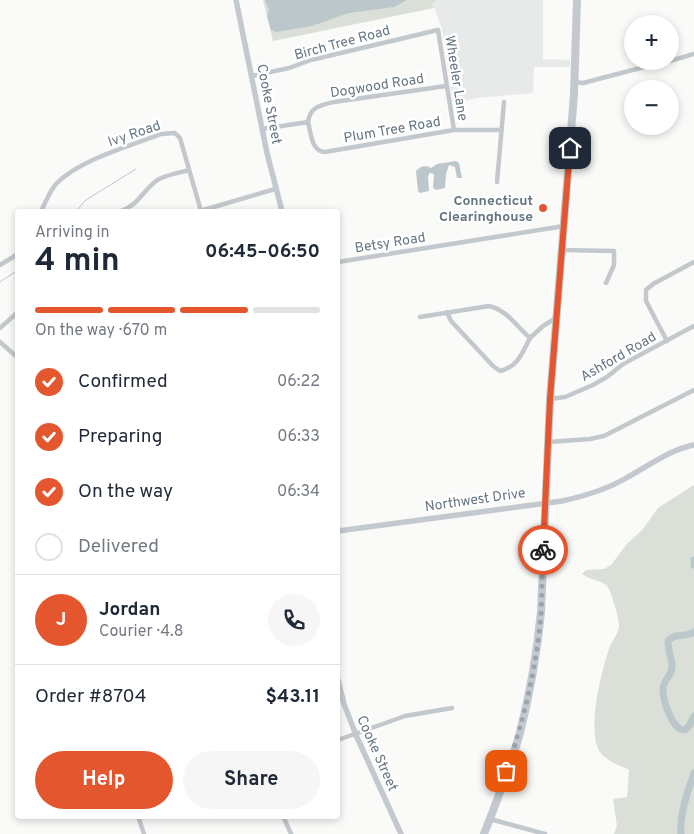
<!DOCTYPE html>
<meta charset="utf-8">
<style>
:root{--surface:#fff;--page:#f6f6f7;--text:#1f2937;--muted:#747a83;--line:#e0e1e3;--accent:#e4572e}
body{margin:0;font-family:Overpass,sans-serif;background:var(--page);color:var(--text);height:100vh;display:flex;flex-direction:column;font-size:19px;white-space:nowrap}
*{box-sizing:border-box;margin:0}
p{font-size:16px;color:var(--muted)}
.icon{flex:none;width:28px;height:28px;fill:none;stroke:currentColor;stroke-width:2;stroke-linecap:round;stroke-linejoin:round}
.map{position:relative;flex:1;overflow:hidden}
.drawer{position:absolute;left:15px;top:209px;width:325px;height:610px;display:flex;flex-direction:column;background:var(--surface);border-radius:5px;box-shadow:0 2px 8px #0003}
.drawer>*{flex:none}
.buttons{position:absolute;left:624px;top:15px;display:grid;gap:10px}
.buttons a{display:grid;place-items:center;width:55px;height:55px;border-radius:50%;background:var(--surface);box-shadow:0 2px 8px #0003;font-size:25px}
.pin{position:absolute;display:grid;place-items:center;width:42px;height:42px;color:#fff;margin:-21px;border-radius:10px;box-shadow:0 2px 8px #0006}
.courier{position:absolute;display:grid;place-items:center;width:50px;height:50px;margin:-25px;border:4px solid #e4572e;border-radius:50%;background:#fff;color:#222;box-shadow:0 1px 6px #0007}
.summary em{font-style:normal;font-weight:700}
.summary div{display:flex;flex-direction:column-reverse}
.summary{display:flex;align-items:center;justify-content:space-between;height:85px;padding:0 20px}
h1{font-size:32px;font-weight:700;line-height:38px}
.bar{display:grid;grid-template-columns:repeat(4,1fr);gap:8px 5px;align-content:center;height:60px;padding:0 20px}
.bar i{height:6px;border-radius:4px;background:var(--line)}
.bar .on{background:var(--accent)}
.bar p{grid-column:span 4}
.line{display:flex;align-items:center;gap:12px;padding:0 20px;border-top:1px solid var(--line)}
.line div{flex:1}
.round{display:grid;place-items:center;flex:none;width:52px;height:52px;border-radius:26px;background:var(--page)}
ol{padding:0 20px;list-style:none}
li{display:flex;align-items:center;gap:15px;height:55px}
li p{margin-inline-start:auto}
li .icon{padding:5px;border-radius:50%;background:var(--accent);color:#fff;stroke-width:4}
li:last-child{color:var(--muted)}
li i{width:28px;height:28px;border:2px solid var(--line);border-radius:50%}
.cta{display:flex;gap:10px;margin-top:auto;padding:10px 20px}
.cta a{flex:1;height:58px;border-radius:30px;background:var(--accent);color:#fff;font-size:20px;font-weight:700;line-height:58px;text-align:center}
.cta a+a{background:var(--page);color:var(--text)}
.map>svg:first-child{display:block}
.built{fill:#e8e9e9}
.green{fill:#dadfd7}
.water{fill:#bbc7cb}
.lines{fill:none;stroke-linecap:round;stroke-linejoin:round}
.stream{stroke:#bbc7cb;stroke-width:1}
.river{stroke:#bbc7cb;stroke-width:7}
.street{stroke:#c3c8cc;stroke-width:4.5}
.secondary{stroke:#c3c9ce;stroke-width:5.5}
.highway{stroke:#c3c9ce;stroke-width:8}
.done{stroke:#99a4ac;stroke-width:5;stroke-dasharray:0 9}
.route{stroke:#e4572e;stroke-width:6}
.poi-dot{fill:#e4572e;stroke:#fff;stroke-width:2}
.labels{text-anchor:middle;stroke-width:5;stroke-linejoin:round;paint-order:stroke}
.street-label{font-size:14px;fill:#657683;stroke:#fff}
.poi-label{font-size:14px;font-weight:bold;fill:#657683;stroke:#fff;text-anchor:end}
</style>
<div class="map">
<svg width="694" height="834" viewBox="0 0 694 834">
<rect width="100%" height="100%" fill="#fafaf8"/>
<path class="built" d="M438,0H543V59L570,60V67H534L533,93L477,98L453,103L442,29L432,2Z"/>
<path class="green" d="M263,0H438L432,3L434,8L273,41Z
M694,485V834H614L617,826L613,799L627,797L629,770C619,765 606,761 600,752C586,731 602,669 610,646C613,640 619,632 619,625C619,618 611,589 606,585C600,580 590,580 582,574L586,570L604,569L611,565L627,544L643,529L658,508Z"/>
<path class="water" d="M265,0H407L394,7L349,13L312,26L276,32L271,30L267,16L269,10Z
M456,161L459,163L462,178H457L455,167L449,165L446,174L445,188L436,190L433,188L434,174L430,173L428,176L429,191L420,193L418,191L416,171C420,166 426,165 431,168L437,164Z"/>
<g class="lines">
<path class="stream" d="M76,211L86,200L136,169
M0,282L18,270"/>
<path class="river" d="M694,560V565
M694,632C686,638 676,632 668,641C668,650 671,656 672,664C674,674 663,680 663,689C662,699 674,735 686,729C691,726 691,720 694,716
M681,834C679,814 688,792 694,773"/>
<path class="street" d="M670,61L694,54
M252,76L289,68L311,60L438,30L454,130
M575,82L583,83L667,61
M308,122C311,133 311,151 325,152L454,130H502
M262,129L308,122C310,107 320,105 334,102L446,86
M497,182L504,102
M41,211C46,202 49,192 56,184C79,160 130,146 161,134L175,133L180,138L201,211
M121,211C138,205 142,192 156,181C164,175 179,173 189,170
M200,211L275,189
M562,250L614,251V265L606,283
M338,262L564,226
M0,265L18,254
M447,312L451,321L493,366L500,371C518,367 522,353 530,338
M420,317L489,306C507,310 516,326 530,338L543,326L556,318
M0,328L18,312
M667,341L646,301V290L653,284L694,262
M0,342L18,358
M550,399L565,397L593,385L607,377L623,364L694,326
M548,442L590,439L604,436L694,390
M338,740L405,716L452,708
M138,816L144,834
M283,816L291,834
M490,819L545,834"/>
<path class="secondary" d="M236,0L267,153L282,211
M338,531L562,501C585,496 608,489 628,477C650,465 669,450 694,445
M338,680L344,704L356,735L401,834"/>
<path class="highway" d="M484,834C497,801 510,767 520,733C530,693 537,653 541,612L550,399L574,94L577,0"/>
</g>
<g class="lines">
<path class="done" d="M506,771C524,720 536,669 541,615C542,593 542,571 543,550"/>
<path class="route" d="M543,550L550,399L570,148"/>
</g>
<circle class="poi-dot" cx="543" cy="208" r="5"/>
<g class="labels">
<g class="street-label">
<text transform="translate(342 42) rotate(-15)" y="5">Birch Tree Road</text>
<text transform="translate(457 78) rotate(81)" y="5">Wheeler Lane</text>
<text transform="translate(377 85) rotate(-9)" y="5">Dogwood Road</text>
<text transform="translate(270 104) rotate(79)" y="5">Cooke Street</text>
<text transform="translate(392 129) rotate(-10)" y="5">Plum Tree Road</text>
<text transform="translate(134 133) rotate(-19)" y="5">Ivy Road</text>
<text transform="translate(390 242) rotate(-9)" y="5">Betsy Road</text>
<text transform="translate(618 356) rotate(-30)" y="5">Ashford Road</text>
<text transform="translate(475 499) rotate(-8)" y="5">Northwest Drive</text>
<text transform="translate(378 753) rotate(66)" y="5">Cooke Street</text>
</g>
<g class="poi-label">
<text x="533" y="205">Connecticut<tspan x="533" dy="16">Clearinghouse</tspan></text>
</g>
</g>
</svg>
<div class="buttons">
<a>+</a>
<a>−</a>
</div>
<div class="pin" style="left:506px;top:771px;background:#ea580c"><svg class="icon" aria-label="bag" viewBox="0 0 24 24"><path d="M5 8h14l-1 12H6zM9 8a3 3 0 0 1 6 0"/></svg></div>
<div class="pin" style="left:570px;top:148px;background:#1f2937"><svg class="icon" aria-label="home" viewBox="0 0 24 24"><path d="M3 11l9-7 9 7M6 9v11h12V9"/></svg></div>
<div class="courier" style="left:543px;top:550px"><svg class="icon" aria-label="bike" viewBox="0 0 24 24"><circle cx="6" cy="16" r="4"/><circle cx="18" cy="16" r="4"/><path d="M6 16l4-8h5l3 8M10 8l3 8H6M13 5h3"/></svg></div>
<section class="drawer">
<div class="summary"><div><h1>4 min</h1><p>Arriving in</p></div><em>06:45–06:50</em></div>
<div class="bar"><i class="on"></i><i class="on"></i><i class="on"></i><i></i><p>On the way · 670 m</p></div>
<ol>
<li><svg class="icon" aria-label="check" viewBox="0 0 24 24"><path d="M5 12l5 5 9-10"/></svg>Confirmed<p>06:22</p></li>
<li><svg class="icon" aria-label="check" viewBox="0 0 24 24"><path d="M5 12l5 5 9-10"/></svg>Preparing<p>06:33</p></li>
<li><svg class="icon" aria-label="check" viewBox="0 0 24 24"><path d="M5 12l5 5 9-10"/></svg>On the way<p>06:34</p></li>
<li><i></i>Delivered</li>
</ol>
<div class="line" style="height:90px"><b class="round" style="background:var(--accent);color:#fff">J</b><div><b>Jordan</b><p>Courier · 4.8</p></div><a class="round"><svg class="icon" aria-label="phone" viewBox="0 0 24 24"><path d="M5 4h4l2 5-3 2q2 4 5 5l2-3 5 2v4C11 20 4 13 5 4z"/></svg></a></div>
<div class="line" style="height:65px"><div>Order #8704</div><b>$43.11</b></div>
<div class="cta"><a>Help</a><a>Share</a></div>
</section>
</div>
